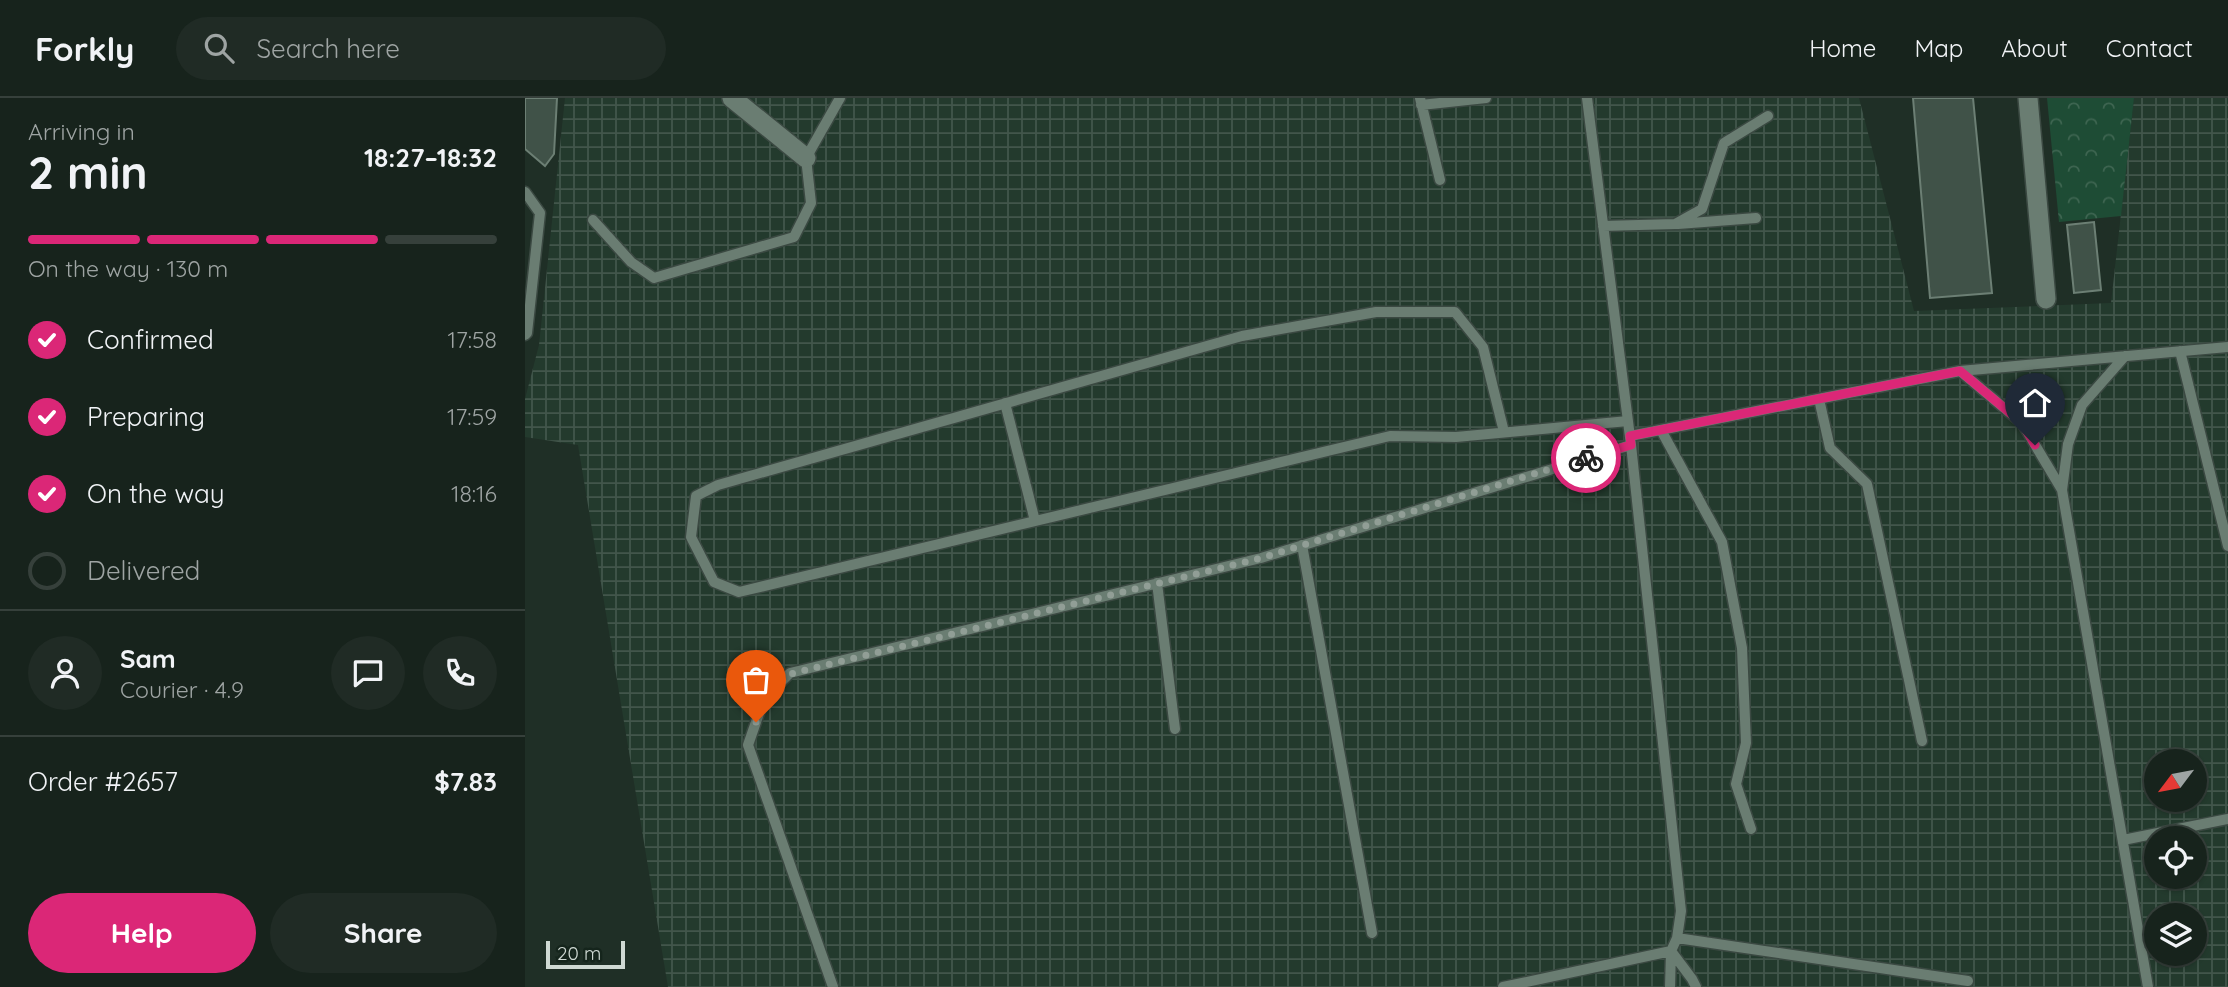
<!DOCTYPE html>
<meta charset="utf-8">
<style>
:root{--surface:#17231c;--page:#202b25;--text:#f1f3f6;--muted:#9ea4a3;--line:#36403b;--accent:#db2777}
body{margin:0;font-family:Quicksand,sans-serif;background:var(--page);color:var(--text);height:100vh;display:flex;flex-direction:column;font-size:26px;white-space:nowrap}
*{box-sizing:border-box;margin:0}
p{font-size:23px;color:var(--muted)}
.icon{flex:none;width:38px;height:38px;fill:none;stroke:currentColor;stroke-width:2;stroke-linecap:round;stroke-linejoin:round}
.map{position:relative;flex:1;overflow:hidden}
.drawer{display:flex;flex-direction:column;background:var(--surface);width:525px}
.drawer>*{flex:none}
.needle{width:46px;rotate:238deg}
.tools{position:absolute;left:1619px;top:651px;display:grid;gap:14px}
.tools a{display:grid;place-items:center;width:63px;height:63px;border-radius:50%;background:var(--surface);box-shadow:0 2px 5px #0004,0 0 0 2px var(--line);font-size:35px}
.scale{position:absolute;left:21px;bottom:18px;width:79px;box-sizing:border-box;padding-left:7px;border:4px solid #cfd9d3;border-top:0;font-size:19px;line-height:24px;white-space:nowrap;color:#cfd9d3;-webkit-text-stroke:5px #15251c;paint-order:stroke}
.pin{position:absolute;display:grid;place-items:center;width:60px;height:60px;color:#fff;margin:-72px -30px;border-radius:50% 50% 50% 0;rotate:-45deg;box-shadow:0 0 7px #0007}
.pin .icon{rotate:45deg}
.courier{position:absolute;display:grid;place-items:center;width:70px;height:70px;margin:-35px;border:5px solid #db2777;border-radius:50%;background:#fff;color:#222;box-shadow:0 2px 9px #0007}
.overview em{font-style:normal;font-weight:700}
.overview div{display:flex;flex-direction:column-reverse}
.overview{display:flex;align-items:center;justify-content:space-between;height:119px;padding:0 28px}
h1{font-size:46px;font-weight:700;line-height:52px}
.bar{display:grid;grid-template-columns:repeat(4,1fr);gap:10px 7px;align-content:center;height:84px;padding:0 28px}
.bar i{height:9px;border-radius:5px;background:var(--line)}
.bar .on{background:var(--accent)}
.bar p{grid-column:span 4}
.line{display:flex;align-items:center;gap:18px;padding:0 28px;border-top:2px solid var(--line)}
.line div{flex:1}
.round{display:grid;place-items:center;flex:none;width:74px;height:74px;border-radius:37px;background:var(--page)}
ol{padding:0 28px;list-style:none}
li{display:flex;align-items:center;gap:21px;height:77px}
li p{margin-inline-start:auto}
li .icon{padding:7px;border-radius:50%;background:var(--accent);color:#fff;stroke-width:4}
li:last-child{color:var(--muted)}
li i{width:38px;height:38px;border:4px solid var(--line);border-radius:50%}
.action{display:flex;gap:14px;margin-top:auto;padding:14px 28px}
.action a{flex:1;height:80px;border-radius:42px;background:var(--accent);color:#fff;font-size:28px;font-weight:700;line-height:80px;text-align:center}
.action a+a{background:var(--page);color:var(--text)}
header{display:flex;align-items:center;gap:42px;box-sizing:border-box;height:98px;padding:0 35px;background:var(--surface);border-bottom:2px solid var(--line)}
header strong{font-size:33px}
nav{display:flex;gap:38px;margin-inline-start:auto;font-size:24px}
.search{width:490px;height:63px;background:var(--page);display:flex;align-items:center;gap:18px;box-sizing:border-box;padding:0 24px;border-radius:38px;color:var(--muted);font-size:26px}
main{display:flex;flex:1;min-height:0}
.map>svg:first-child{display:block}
.industrial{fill:url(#industrial-grid);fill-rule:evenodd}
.park{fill:url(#park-crowns)}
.building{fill:#405248;stroke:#6c7f74;stroke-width:2}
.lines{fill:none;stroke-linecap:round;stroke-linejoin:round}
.service-casing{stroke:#3b4942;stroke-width:13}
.minor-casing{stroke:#3b4942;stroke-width:22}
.service{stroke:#6a7d72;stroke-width:10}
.minor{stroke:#6a7d72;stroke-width:19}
.done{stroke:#919e96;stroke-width:7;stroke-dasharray:0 12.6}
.route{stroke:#db2777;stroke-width:9}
</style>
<header>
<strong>Forkly</strong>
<div class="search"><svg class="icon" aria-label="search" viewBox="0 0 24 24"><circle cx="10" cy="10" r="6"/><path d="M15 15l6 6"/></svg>Search here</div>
<nav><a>Home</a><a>Map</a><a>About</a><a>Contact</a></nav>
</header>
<main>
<section class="drawer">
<div class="overview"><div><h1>2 min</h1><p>Arriving in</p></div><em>18:27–18:32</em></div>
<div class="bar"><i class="on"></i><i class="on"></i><i class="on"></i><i></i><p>On the way · 130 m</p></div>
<ol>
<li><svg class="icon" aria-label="check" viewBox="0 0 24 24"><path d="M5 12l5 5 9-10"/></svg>Confirmed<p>17:58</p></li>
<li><svg class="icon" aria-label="check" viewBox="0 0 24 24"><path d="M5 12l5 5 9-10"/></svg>Preparing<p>17:59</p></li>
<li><svg class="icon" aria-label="check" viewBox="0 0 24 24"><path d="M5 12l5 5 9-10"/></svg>On the way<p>18:16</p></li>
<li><i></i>Delivered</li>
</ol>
<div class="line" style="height:126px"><a class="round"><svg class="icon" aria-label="person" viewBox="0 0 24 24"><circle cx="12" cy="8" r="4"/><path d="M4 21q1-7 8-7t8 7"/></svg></a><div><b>Sam</b><p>Courier · 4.9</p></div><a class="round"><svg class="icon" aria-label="chat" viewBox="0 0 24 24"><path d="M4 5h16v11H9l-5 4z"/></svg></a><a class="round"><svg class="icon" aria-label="phone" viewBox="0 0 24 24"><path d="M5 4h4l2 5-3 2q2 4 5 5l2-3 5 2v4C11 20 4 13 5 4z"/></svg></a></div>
<div class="line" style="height:91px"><div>Order #2657</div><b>$7.83</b></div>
<div class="action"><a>Help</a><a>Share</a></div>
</section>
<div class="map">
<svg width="1703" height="889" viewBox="0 0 1703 889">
<defs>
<pattern id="industrial-grid" width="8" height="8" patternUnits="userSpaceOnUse" patternTransform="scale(1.75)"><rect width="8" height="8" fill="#233a2d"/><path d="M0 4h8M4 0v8" fill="none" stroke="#42564b"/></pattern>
<pattern id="park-crowns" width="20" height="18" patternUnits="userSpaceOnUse" patternTransform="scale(1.75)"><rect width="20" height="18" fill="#1e4c35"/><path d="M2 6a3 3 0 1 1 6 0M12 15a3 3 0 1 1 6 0" fill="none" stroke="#3e6551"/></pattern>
</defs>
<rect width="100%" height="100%" fill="#1f2f26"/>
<path class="industrial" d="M40,0H1334L1389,213L1586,205L1609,0H1703V889H143L53,347L0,339V301L14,247ZM1631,663H1670V702H1631ZM1631,740H1670V779H1631ZM1631,817H1670V856H1631Z"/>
<path class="park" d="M1522,0H1609L1596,118L1534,124Z"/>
<path class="building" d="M0,0H32L29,56L20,68L0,51Z
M1388,0H1448L1467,195L1405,200Z
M1569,124L1576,192L1549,195L1542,127Z"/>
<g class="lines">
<defs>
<path id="service" d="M895,0L915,82
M1062,0L1106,347L1156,813L1152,840L1146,853L1167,881L1171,889
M896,7L961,0
M0,94L15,115L2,235L0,237
M68,122L106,164L129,180L269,139L286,105L281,60L315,0
M1153,126L1231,120
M1078,128L1150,126L1177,111L1199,45L1243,18
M1655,253L1703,448
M1435,273L1497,325L1537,392L1623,889
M1294,301L1305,350L1342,386L1397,643
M480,305L510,423
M1136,332L1197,444L1217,550L1221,645L1211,686L1226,731
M979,334L958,249L930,214H851L717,238L193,387L171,398L166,439L189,484L214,494L865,338L931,339L1103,323
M1105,338L1435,273L1703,249
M1537,392L1543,346L1557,307L1600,258
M777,447L847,835
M632,485L650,631
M1598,742L1703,721
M1152,840L1443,883
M308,889L223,647L239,601L265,575L736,460L1106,347
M978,889L1146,853L1145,889"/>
<path id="minor" d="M207,0L281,60
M1503,0L1521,201"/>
</defs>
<use href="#service" class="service-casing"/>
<use href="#minor" class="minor-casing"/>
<use href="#service" class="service"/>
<use href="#minor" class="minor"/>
</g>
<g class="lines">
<path class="done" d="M231,624L239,601L265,576L736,460L1061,360"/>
<path class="route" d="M1061,360L1106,347L1105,338L1435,273L1497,325L1510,347"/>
</g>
</svg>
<div class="tools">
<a><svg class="needle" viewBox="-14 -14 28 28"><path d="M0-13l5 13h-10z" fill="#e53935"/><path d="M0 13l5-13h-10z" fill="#9ea4a3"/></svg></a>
<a><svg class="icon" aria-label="locate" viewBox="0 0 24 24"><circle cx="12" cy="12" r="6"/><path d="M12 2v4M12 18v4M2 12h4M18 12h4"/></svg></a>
<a><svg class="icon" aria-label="layers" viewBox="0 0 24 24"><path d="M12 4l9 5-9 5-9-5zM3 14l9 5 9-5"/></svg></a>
</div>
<div class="scale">20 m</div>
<div class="pin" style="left:231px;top:624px;background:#ea580c"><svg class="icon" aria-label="bag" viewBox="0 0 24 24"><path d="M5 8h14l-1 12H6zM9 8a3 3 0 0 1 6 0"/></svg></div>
<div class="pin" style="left:1510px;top:347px;background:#1f2937"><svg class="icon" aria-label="home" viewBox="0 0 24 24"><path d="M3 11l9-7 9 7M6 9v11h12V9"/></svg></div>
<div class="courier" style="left:1061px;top:360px"><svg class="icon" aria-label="bike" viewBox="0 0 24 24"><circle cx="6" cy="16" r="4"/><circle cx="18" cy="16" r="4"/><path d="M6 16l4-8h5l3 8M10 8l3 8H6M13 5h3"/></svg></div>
</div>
</main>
